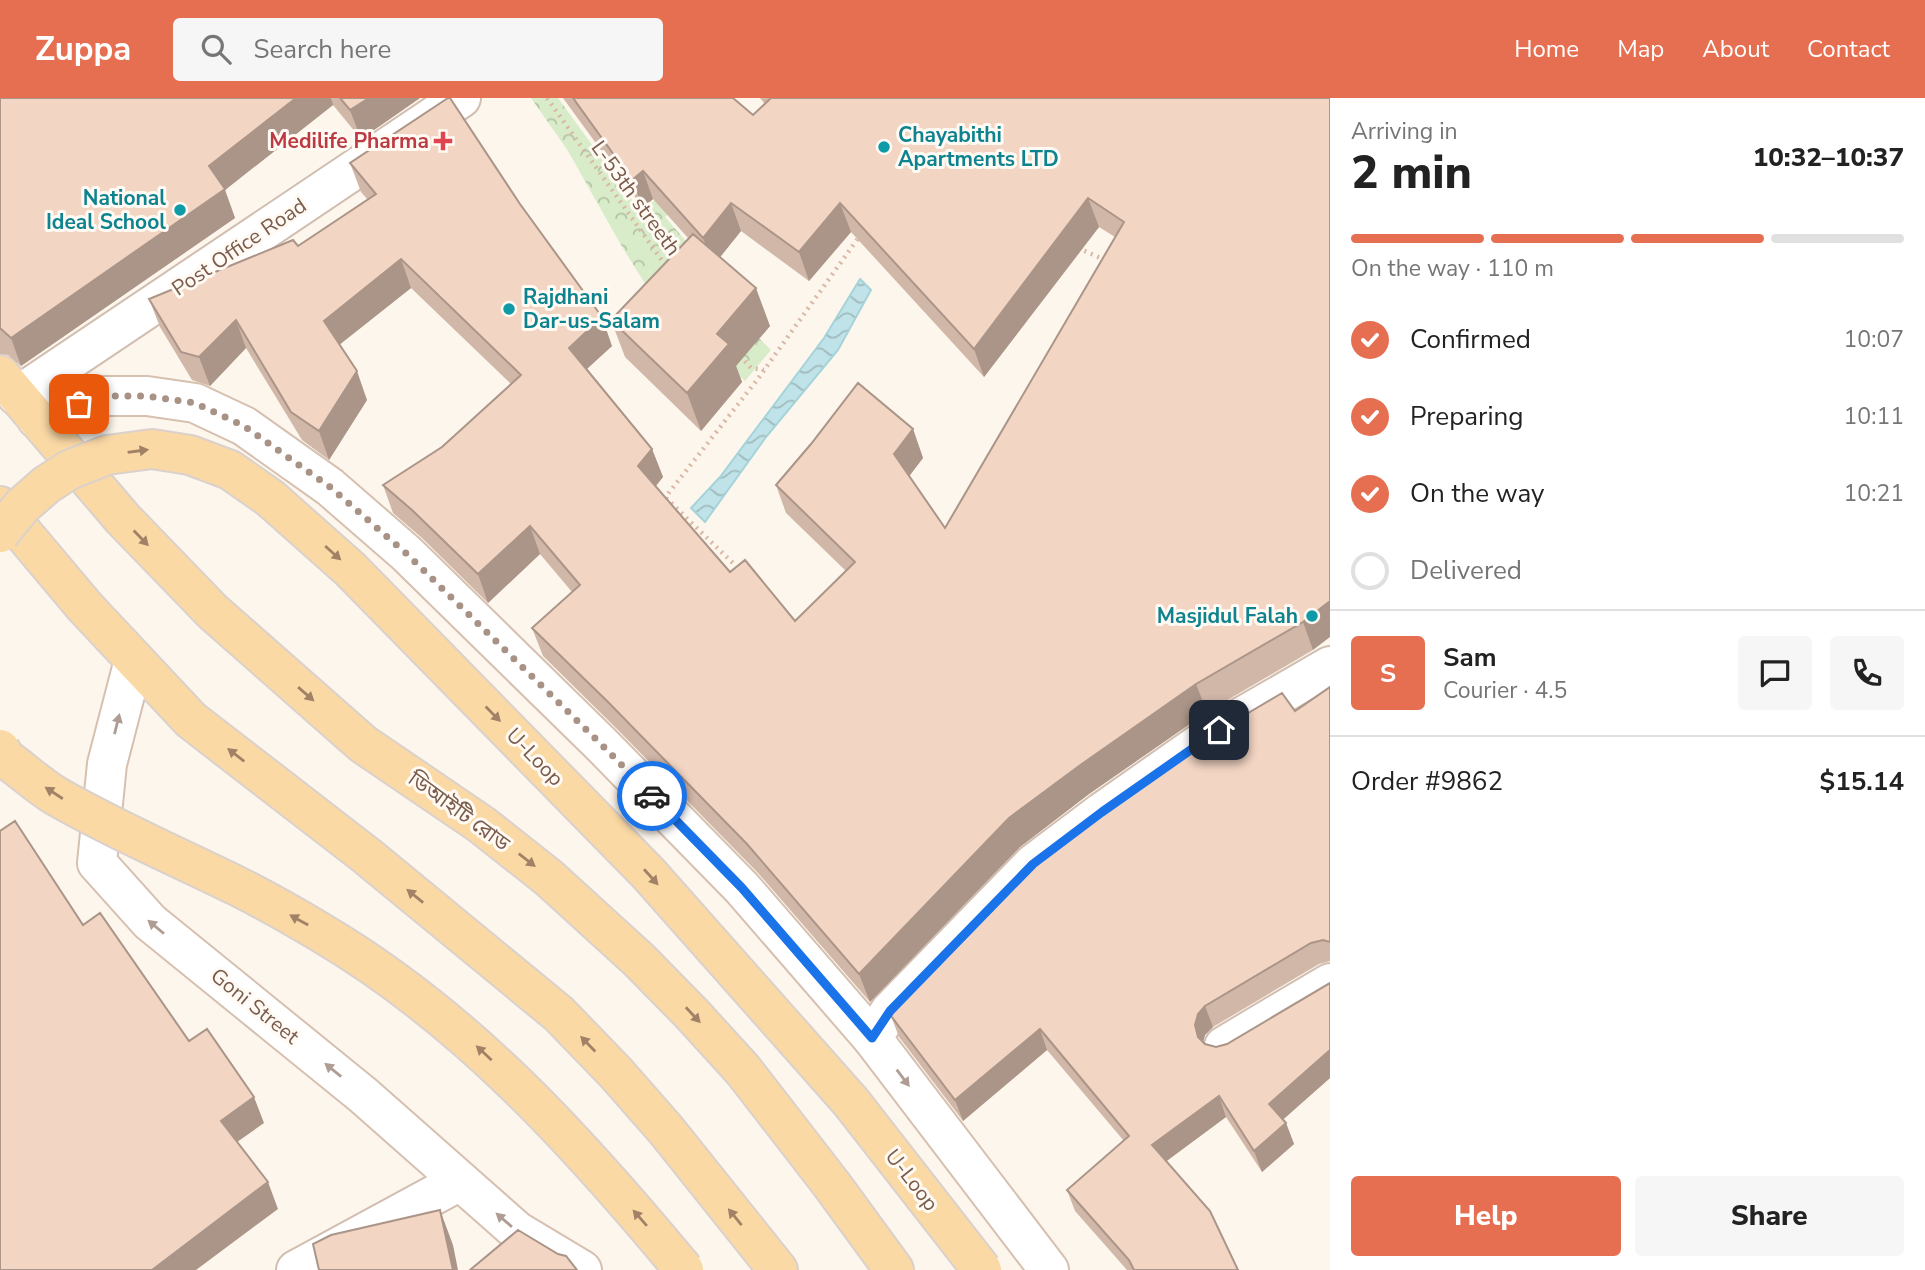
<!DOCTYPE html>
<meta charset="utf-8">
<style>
:root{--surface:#fff;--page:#f6f6f6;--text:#222;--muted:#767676;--line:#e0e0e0;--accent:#e76f51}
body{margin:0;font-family:"Nunito Sans","Noto Sans Bengali",sans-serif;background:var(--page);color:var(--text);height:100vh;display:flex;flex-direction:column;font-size:26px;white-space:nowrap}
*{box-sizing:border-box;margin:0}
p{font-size:23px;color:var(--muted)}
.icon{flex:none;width:38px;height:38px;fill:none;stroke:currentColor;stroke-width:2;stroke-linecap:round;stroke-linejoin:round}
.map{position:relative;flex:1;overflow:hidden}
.panel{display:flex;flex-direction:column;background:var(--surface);width:595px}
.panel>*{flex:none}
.pin{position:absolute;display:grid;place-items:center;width:60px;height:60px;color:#fff;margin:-30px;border-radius:14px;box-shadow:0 4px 10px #0006}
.courier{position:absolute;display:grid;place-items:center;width:70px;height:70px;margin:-35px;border:5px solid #1a73e8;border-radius:50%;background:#fff;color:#222;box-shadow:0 2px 9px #0007}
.summary em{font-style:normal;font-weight:800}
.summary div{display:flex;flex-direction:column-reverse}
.summary{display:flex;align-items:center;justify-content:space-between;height:119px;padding:0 21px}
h1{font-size:46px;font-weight:800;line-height:52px}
.bar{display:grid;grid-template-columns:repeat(4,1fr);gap:10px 7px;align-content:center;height:84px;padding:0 21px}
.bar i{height:9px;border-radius:5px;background:var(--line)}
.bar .active{background:var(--accent)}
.bar p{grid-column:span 4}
.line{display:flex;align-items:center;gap:18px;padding:0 21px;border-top:2px solid var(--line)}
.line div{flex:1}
.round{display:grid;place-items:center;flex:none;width:74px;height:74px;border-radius:7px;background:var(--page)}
ol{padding:0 21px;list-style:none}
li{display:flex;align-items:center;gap:21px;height:77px}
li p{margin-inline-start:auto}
li .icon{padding:7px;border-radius:50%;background:var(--accent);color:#fff;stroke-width:4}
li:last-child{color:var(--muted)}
li i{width:38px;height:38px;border:4px solid var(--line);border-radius:50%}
.primary-button{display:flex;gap:14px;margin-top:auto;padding:14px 21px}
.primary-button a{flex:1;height:80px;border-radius:7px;background:var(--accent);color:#fff;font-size:28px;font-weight:800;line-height:80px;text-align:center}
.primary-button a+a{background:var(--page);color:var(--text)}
header{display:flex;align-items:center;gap:42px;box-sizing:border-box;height:98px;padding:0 35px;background:var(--accent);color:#fff}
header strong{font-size:33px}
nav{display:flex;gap:38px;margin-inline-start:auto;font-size:24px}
.search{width:490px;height:63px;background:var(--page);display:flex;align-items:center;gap:18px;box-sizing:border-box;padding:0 24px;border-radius:7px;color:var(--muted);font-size:26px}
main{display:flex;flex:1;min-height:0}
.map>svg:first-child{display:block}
.park{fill:url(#park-crowns)}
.water{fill:url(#water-waves);stroke:#a5d3da;stroke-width:2}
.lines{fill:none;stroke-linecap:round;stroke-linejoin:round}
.street-casing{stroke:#d1beb0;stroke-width:42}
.secondary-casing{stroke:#d6c0b0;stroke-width:42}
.primary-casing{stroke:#dad1cd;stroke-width:42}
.path{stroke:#d9b8a5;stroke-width:4.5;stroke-dasharray:2 5;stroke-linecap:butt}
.street{stroke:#fff;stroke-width:38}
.secondary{stroke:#fff;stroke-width:38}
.primary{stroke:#fbd9a5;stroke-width:38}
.primary-bridge-casing{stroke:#dad1cd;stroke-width:42;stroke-linecap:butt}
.primary-bridge{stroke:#fbd9a5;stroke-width:38}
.wall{fill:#d1b7a8}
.shaded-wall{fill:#aa9588}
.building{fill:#f3d5c3;stroke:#aa9588;stroke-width:2}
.oneway{fill:#a18267}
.oneway2{fill:#af9d94}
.done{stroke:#a89285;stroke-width:7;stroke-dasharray:0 12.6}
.route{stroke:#1a73e8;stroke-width:9}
.health-dot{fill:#e0444e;stroke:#fffaf3;stroke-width:2.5}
.culture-dot{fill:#0f9aa8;stroke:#fffaf3;stroke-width:2.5}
.labels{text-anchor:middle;stroke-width:6;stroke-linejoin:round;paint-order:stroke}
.culture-label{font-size:21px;font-weight:bold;fill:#0d838f;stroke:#fffaf3;text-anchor:start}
.health-label{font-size:21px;font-weight:bold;fill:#be3a42;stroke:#fffaf3;text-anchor:end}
.street-label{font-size:21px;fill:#7a5c4d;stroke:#fffaf3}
</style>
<header>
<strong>Zuppa</strong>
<div class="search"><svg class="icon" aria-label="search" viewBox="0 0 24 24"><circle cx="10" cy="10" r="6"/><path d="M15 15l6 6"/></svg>Search here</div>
<nav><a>Home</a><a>Map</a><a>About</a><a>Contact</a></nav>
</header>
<main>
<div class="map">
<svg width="1330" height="1172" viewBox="0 0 1330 1172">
<defs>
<pattern id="park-crowns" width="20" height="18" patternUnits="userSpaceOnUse" patternTransform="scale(1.75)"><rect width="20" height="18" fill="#d8ecc9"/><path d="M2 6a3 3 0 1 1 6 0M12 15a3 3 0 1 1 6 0" fill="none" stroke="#b4c2a5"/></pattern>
<pattern id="water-waves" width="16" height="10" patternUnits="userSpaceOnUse" patternTransform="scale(1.75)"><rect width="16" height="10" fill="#bfe3e8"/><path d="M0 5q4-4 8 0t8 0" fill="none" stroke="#a0bbbe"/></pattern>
</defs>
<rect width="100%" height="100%" fill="#fdf6ec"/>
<path class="park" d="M531,0H558L641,114L773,0L789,8L665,119L711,172L700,182L771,252L745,283L670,213H662L621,147L568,53Z"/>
<path class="water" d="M860,181L871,192L838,252L766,339L705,424L691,410L720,379L824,240Z"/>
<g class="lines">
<defs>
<path id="street" d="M17,298L461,0
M872,940L890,913L1033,766L1102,714L1219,632L1330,568
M1224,948L1330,885
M296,1172L460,1083"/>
<path id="secondary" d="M37,321L100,298H147L195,305L244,328L330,389L407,456L508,555L602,647L742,790L872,940L1049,1172
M134,562L107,666L97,765L150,824L363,997L517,1133L582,1172"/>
<path id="primary" d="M0,277L123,421L213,514L363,646L482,727L549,780L639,862L692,916L743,972L832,1087L894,1172
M0,408L85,509L191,622L367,758L559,916L616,975L666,1032L778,1172"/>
</defs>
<use href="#street" class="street-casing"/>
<use href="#secondary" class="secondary-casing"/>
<use href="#primary" class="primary-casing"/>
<path class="path" d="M547,0L668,171
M1078,150L1105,162
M740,258L751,270L764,272
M666,400L740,472
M664,401L757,282L859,139"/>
<use href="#street" class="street"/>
<use href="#secondary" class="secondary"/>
<use href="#primary" class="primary"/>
<defs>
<path id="primary-bridge" d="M0,435L22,408L46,387L69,372L107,357L152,351L190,357L230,372L270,400L350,471L648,775L851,1004L982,1172
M0,651L5,660C22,672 38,687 56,698C115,732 176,758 237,788C265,802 293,818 320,834C466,920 577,1043 684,1172"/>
</defs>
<use href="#primary-bridge" class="primary-bridge-casing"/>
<use href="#primary-bridge" class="primary-bridge"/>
</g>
<path class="wall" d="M0,0H420L361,41L333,7L225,92L235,120L21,268L8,257L0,256Z
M563,0H733L753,17L765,6L760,0H1330L1313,552L1207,614L1089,696L1020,749L870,904L758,775L618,632L543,558L532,530L572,494L540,456L488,505L422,440L393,415L383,387L442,349L511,286L411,190L339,247L367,302L329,362L302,342L246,250L210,288L192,282L160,229L149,201L298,148L368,102L361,94L350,65L612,248L587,271L652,351L663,379L656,388L730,474L795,523L846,473L786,415L776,387L913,331L923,360L909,378L945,430L1115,139L1099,129L984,279L851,134L809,183L741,133L720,159L770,228L736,268L742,284L701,333L625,259L611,222L689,141L653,101L643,110Z
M1330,589V863L1319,866L1213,929L1205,937L1203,944L1205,946L1330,980L1283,1021L1286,1025L1294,1046L1262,1074L1226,1019L1166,1063L1238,1172H1127L1075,1113L1067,1092L1124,1043L1047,952L963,1023L899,939L891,918L1295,613Z"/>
<path class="shaded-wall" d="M296,0H331L333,7L225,92L235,120L21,268L11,240L209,68Z
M369,0H420L361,41L350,12Z
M643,73L653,101L643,110L632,82Z
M1088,100L1099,129L984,279L974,251Z
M731,105L741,133L713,168L703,140Z
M840,105L851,134L809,183L799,154Z
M401,161L411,190L334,251L324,223Z
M756,190L770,228L736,268L742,284L701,333L687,295L717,236Z
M602,219L612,248L579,278L569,250Z
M236,222L246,250L210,288L199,259Z
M357,273L367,302L329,362L319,333Z
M913,331L923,360L904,385L894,356Z
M652,351L663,379L649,396L638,368Z
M530,428L540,456L488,505L478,476Z
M1330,503V539L1313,552L1303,524Z
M1196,586L1207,614L1089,696L1020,749L870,904L859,876L1009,720L1079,668Z
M1205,908L1213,929L1205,937L1202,948L1198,939L1195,927L1198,916Z
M1040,931L1047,952L963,1023L955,1002Z
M1330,952V980L1277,1027L1269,1006Z
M1219,998L1226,1019L1160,1068L1152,1047Z
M254,999L264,1025L230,1049L221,1023Z
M1286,1025L1294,1046L1262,1074L1254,1053Z
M268,1084L278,1111L196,1172H152Z
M440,1112L453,1147L458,1172H453Z"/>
<path class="building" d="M0,0H296L209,68L225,91L11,240L0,230Z
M340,0H369L350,12Z
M448,0H450L520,106L602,219L569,250L652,351L638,368L730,474L745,462L795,523L855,464L776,387L811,346L858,285L913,331L894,356L945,430L1124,124L1088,100L974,251L840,105L799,154L731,105L703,140L643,73L632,82L573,0H733L753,17L771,0H1330V503L1303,524L1196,586L1079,668L1009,720L859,876L747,746L607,603L532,530L580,487L530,428L478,476L412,412L383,387L442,349L521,277L401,161L324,223L357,273L319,333L291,314L236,222L199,259L181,254L149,201L293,142L298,148L376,96L350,65Z
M693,136L756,190L717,236L729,246L687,295L611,222Z
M1330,589V844L1323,842L1311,845L1205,908L1198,916L1195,927L1198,939L1205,946L1216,949L1227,946L1330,885V952L1269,1006L1286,1025L1254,1053L1219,998L1152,1047L1210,1113L1238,1172H1134L1129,1162L1067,1092L1129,1038L1040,931L955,1002L891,918L899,906L1040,762L1107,711L1223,630L1282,595L1295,613Z
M15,723L83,827L100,815L189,943L207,931L254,999L221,1023L268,1084L152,1172H0V733Z
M440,1112L453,1172H319L313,1146L331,1137Z
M518,1132L558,1156L566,1158L577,1172H470Z"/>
<defs><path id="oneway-solid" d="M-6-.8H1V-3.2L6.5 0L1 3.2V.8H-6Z" transform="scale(1.75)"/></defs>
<g class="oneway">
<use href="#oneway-solid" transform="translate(138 353) rotate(-8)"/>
<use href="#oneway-solid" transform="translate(141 440) rotate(46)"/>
<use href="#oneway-solid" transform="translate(333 455) rotate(42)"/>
<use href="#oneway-solid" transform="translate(306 596) rotate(41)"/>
<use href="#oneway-solid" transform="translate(493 616) rotate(45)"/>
<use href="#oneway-solid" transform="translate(236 657) rotate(-142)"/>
<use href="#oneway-solid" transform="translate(54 695) rotate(-147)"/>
<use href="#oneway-solid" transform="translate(527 762) rotate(38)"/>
<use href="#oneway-solid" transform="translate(651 779) rotate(48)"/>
<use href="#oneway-solid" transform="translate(415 798) rotate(-141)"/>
<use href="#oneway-solid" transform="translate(299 822) rotate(-151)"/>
<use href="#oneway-solid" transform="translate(693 917) rotate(47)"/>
<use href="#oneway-solid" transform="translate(588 946) rotate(-134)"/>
<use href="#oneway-solid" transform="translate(484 955) rotate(-137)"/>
<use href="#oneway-solid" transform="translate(735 1119) rotate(-129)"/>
<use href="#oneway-solid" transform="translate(640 1120) rotate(-131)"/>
</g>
<g class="oneway2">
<use href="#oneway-solid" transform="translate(117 626) rotate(-76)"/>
<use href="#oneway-solid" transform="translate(156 829) rotate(-140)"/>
<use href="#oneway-solid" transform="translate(333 972) rotate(-141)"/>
<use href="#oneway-solid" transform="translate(903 980) rotate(53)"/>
<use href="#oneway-solid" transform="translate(504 1122) rotate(-139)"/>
</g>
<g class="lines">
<path class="done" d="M79,306L100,298H147L195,305L244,328L330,389L407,456L602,647L652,698"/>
<path class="route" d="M652,698L742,790L872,940L890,913L1033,766L1102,714L1219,632"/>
</g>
<path class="health-dot" d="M439.5 32.5h7v7h7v7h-7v7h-7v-7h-7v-7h7z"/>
<g class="culture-dot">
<circle cx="884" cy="49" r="7"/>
<circle cx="180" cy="112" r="7"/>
<circle cx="509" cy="211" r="7"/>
<circle cx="1312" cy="518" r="7"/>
</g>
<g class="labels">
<g class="culture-label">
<text x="898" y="44">Chayabithi<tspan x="898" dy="24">Apartments LTD</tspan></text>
<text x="166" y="107" text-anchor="end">National<tspan x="166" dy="24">Ideal School</tspan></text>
<text x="523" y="206">Rajdhani<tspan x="523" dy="24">Dar-us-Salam</tspan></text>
<text x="1298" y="525" text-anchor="end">Masjidul Falah</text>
</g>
<g class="health-label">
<text x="429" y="50">Medilife Pharma</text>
</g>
<g class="street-label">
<text transform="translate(636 100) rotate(54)" y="7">L-53th streeth</text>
<text transform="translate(239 149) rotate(-34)" y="7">Post Office Road</text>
<text transform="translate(535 659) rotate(46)" y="7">U-Loop</text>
<text transform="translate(459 713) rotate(36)" y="7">ডিআইটি রোড</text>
<text transform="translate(255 908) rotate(39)" y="7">Goni Street</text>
<text transform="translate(912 1082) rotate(52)" y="7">U-Loop</text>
</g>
</g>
</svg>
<div class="pin" style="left:79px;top:306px;background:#ea580c"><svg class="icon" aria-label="bag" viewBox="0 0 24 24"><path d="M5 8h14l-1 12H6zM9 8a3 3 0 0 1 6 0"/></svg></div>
<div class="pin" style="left:1219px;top:632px;background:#1f2937"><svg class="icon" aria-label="home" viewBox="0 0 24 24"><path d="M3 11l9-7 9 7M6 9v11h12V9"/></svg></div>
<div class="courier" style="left:652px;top:698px"><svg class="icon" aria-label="car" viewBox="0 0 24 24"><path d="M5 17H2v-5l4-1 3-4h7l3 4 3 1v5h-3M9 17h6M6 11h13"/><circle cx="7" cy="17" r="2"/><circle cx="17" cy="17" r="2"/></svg></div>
</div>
<section class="panel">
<div class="summary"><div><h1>2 min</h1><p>Arriving in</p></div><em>10:32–10:37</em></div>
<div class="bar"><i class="active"></i><i class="active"></i><i class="active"></i><i></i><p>On the way · 110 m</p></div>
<ol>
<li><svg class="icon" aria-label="check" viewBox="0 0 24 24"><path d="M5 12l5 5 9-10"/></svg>Confirmed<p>10:07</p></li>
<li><svg class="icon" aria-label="check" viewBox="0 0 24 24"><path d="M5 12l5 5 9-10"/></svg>Preparing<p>10:11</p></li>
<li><svg class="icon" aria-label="check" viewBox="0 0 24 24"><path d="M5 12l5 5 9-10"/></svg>On the way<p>10:21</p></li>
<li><i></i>Delivered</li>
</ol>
<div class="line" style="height:126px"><b class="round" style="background:var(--accent);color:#fff">S</b><div><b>Sam</b><p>Courier · 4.5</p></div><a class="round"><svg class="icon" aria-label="chat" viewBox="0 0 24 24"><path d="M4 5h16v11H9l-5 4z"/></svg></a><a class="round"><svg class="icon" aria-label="phone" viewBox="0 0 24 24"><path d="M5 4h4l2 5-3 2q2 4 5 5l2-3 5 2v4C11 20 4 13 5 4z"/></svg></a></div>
<div class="line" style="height:91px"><div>Order #9862</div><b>$15.14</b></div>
<div class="primary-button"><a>Help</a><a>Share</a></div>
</section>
</main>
